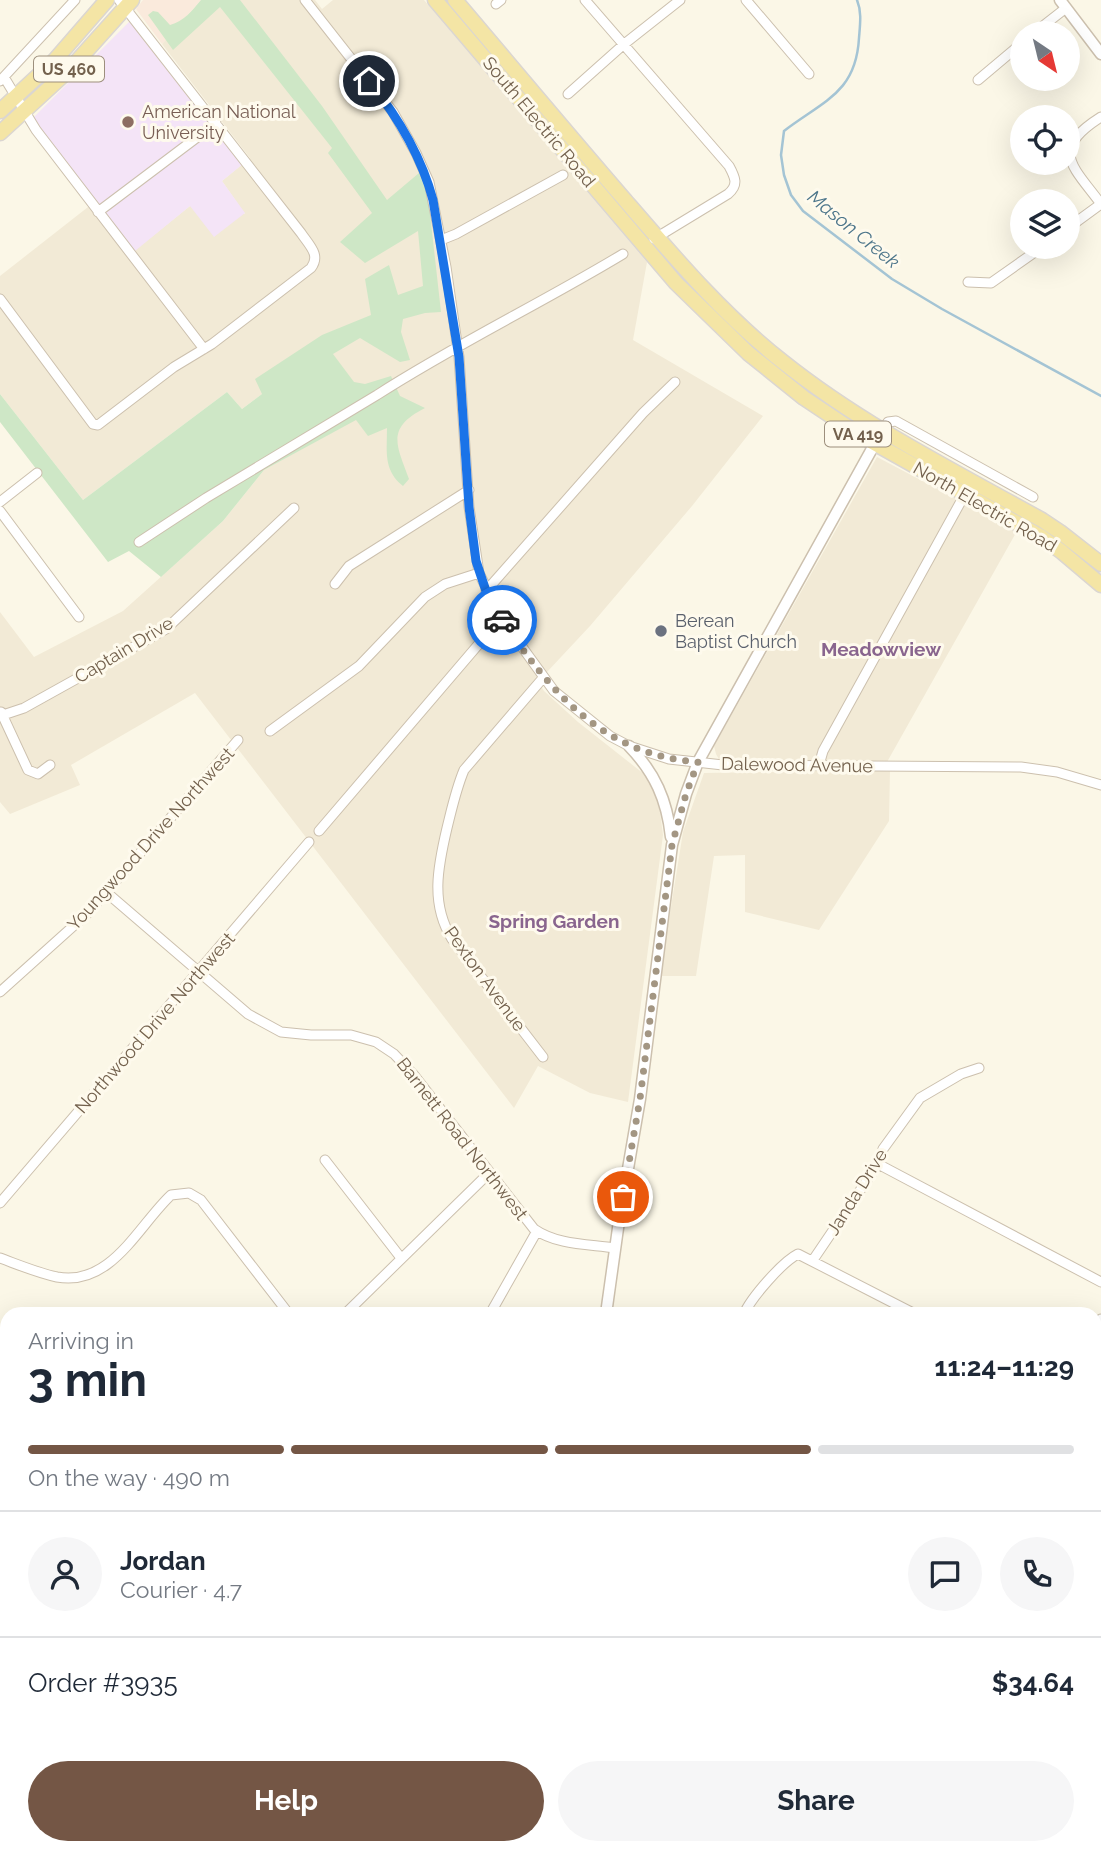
<!DOCTYPE html>
<meta charset="utf-8">
<style>
:root{--surface:#fff;--page:#f6f6f7;--text:#1f2937;--muted:#747a83;--line:#e0e1e3;--accent:#745645}
body{margin:0;font-family:Raleway,sans-serif;background:var(--page);color:var(--text);height:100vh;display:flex;flex-direction:column;font-size:26px;white-space:nowrap}
*{box-sizing:border-box;margin:0}
p{font-size:23px;color:var(--muted)}
.icon{flex:none;width:38px;height:38px;fill:none;stroke:currentColor;stroke-width:2;stroke-linecap:round;stroke-linejoin:round}
.map{position:relative;flex:1;overflow:hidden}
.details{position:absolute;left:0px;top:1307px;width:1102px;height:548px;display:flex;flex-direction:column;background:var(--surface);border-radius:21px 21px 0 0;box-shadow:0 7px 28px #0002}
.details>*{flex:none}
.needle{width:46px;rotate:145deg}
.buttons{position:absolute;left:1010px;top:21px;display:grid;gap:14px}
.buttons a{display:grid;place-items:center;width:70px;height:70px;border-radius:50%;background:var(--surface);box-shadow:0 7px 28px #0002;font-size:35px}
.pin{position:absolute;display:grid;place-items:center;width:60px;height:60px;color:#fff;margin:-30px;border:4px solid #fff;border-radius:50%;box-shadow:0 2px 7px #0007}
.courier{position:absolute;display:grid;place-items:center;width:70px;height:70px;margin:-35px;border:5px solid #1a73e8;border-radius:50%;background:#fff;color:#222;box-shadow:0 2px 9px #0007}
.headline em{font-style:normal;font-weight:700}
.headline div{display:flex;flex-direction:column-reverse}
.headline{display:flex;align-items:center;justify-content:space-between;height:119px;padding:0 28px}
h1{font-size:46px;font-weight:700;line-height:52px}
.bar{display:grid;grid-template-columns:repeat(4,1fr);gap:10px 7px;align-content:center;height:84px;padding:0 28px}
.bar i{height:9px;border-radius:5px;background:var(--line)}
.bar .selected{background:var(--accent)}
.bar p{grid-column:span 4}
.line{display:flex;align-items:center;gap:18px;padding:0 28px;border-top:2px solid var(--line)}
.line div{flex:1}
.round{display:grid;place-items:center;flex:none;width:74px;height:74px;border-radius:37px;background:var(--page)}
.primary-button{display:flex;gap:14px;margin-top:auto;padding:14px 28px}
.primary-button a{flex:1;height:80px;border-radius:42px;background:var(--accent);color:#fff;font-size:28px;font-weight:700;line-height:80px;text-align:center}
.primary-button a+a{background:var(--page);color:var(--text)}
.map>svg:first-child{display:block}
.residential{fill:#f2ead6}
.commercial{fill:#faeadc}
.education{fill:#f4e4f7}
.green{fill:#cee7c6}
.lines{fill:none;stroke-linecap:round;stroke-linejoin:round}
.stream{stroke:#a4c4d4;stroke-width:2.5}
.minor-casing{stroke:#ccc0ae;stroke-width:11}
.tertiary-casing{stroke:#ccc0ae;stroke-width:13}
.primary-casing{stroke:#dbd6d1;stroke-width:17}
.minor{stroke:#fff;stroke-width:9}
.tertiary{stroke:#fff;stroke-width:10}
.primary{stroke:#f4e5a5;stroke-width:14}
.done{stroke:#a39683;stroke-width:7;stroke-dasharray:0 12.6}
.route{stroke:#1a73e8;stroke-width:9}
.education-dot{fill:#8d6e63;stroke:#fefaed;stroke-width:2.5}
.worship-dot{fill:#6b7280;stroke:#fefaed;stroke-width:2.5}
.labels{text-anchor:middle;stroke-width:6;stroke-linejoin:round;paint-order:stroke}
.shield{fill:#fefaed;stroke:#9d8f7d;stroke-width:2}
.shield-label{font-size:16px;font-weight:bold;fill:#73614d}
.education-label{font-size:18px;fill:#785e54;stroke:#fefaed;text-anchor:start}
.street-label{font-size:18px;fill:#73614d;stroke:#fefaed}
.worship-label{font-size:18px;fill:#5b616d;stroke:#fefaed;text-anchor:start}
.water-label{font-size:19px;font-style:italic;fill:#4c758a;stroke:#fefaed}
.neighbourhood-label{font-size:19px;font-weight:bold;fill:#89658e;stroke:#fefaed}
</style>
<div class="map">
<svg width="1101" height="1854" viewBox="0 0 1101 1854">
<rect width="100%" height="100%" fill="#fbf7e7"/>
<path class="residential" d="M201,0H315L322,9L333,0H424L647,262L633,340L763,416L692,506L590,626L547,672L536,679L544,691L578,722L644,774L653,786L660,812L663,835L628,1102L590,1093L538,1066L514,1108L195,693L71,765L80,785L10,814L0,802V612L34,657L123,611L223,521L264,470L356,419L327,346L242,409L227,392L83,500L0,394V276L97,200L135,250L190,206L245,214L222,181L250,158L162,44Z
M877,457L1017,531L887,762L720,761L716,754L714,746Z
M890,770L889,821L819,930L745,912V855L714,856L696,976H660L683,832L704,773Z"/>
<path class="commercial" d="M143,0H201L162,44L136,9Z"/>
<path class="education" d="M131,20L243,164L222,181L245,213L214,237L190,206L135,251L33,118Z"/>
<path class="green" d="M201,0H240L322,106L387,200L419,173L428,196L441,312L425,313L403,319L401,332L410,360L400,362L360,338L333,354L354,382L365,384L391,376L400,396L425,408C386,428 396,444 409,479L403,486C383,470 387,451 387,428L368,436L356,420L264,470L223,521L161,577L129,551L108,562L0,422V394L83,500L227,392L242,409L262,394L255,379L322,335L371,315L365,279L389,265L398,295L423,286L418,231L365,263L340,242L372,213L328,153L332,148L220,7L173,50L148,15L153,11L158,12L170,25C184,21 192,11 201,0Z"/>
<g class="lines">
<path class="stream" d="M857,0C862,12 860,25 859,38C856,93 823,101 784,131L781,155L784,175L791,195L803,211L892,279L942,309L1101,396
M0,1773H7
M581,1848L584,1854"/>
<defs>
<path id="minor" d="M305,0L393,112L416,153L429,182L446,267L459,357L469,507L479,573L501,618L554,691L610,736L629,746L669,759L723,765L1021,767L1057,772L1101,785
M585,0L729,166C735,177 739,185 728,194L654,239
M746,0L809,74
M496,4L501,0
M1034,33L1066,8
M4,77L36,130L204,349
M978,80L1022,43
M0,81L75,0
M568,94L623,45L680,0
M98,212L216,123
M1068,228L1101,204C1072,165 1049,150 1101,117
M441,240L456,234L563,175
M968,282L991,283L1042,247
M0,299L93,424L98,425L174,367L212,344L311,268C321,255 309,245 301,233L119,0
M883,430L888,422L896,421L1033,497
M0,502L37,473
M0,511L79,617
M139,542L206,498L377,395C456,344 542,303 623,254
M335,584L349,566L469,490
M486,591L643,413L675,382
M1,712L28,770L38,774L50,765
M3,715L24,708L166,629L294,508
M270,731L359,666L425,597L445,584L479,573
M819,765L823,751L965,494
M319,831L501,618
M106,892L248,1014L281,1032L311,1035H351L376,1042L394,1054L413,1074L534,1229C557,1245 587,1244 615,1248
M0,992L89,912L238,740
M543,1057L452,939C430,904 438,866 447,828C452,808 456,789 464,770L543,678
M325,1160L401,1258
M878,1164L1101,1282
M0,1203L309,842
M0,1258C19,1265 38,1273 57,1277C111,1287 138,1226 171,1195L189,1193L201,1200L289,1314
M813,1260L878,1164L883,1149L920,1098L961,1074L979,1068
M345,1314L489,1173
M490,1314L537,1231
M744,1314C751,1298 782,1262 798,1254L915,1314
M1096,1330L1101,1319
M1096,1410L1101,1413
M0,1428L7,1429
M0,1512L7,1505
M1096,1539L1101,1542
M1096,1819L1101,1809
M0,1843L7,1840
M143,1848L155,1854
M415,1848L453,1854
M1096,1848L1101,1852
M185,1854L189,1848
M325,1854L332,1848
M1067,1854L1073,1848"/>
<path id="tertiary" d="M1060,0L1101,54
M629,746C655,773 667,800 671,837
M606,1314L619,1221L640,1099L672,845L686,794L698,762L878,438
M656,1848V1854"/>
<path id="primary" d="M435,0L676,283L748,353L804,398L858,434L1040,536L1062,552L1101,585
M455,0C511,66 567,133 624,199C674,257 723,315 783,362C862,425 954,471 1042,520L1060,532L1101,564
M0,111L54,61L107,0
M0,133L71,68L132,0"/>
</defs>
<use href="#minor" class="minor-casing"/>
<use href="#tertiary" class="tertiary-casing"/>
<use href="#primary" class="primary-casing"/>
<use href="#minor" class="minor"/>
<use href="#tertiary" class="tertiary"/>
<use href="#primary" class="primary"/>
</g>
<g class="lines">
<path class="done" d="M502,620C552,694 604,755 698,762L686,794L672,845L640,1099L623,1197"/>
<path class="route" d="M369,81C398,117 421,155 433,200L459,357L469,507L476,561L486,591L502,620"/>
</g>
<circle class="education-dot" cx="128" cy="122" r="7"/>
<circle class="worship-dot" cx="661" cy="631" r="7"/>
<g class="labels">
<g class="shield">
<rect x="34" y="56.5" width="70" height="25" rx="5"/>
<rect x="825" y="421.5" width="66" height="25" rx="5"/>
</g>
<g class="shield-label">
<text x="69" y="75">US 460</text>
<text x="858" y="440">VA 419</text>
</g>
<g class="education-label">
<text x="142" y="118">American National<tspan x="142" dy="21">University</tspan></text>
</g>
<g class="street-label">
<text transform="translate(539 122) rotate(50)" y="6">South Electric Road</text>
<text transform="translate(985 507) rotate(30)" y="6">North Electric Road</text>
<text transform="translate(124 650) rotate(-31)" y="6">Captain Drive</text>
<text transform="translate(797 765) rotate(1)" y="6">Dalewood Avenue</text>
<text transform="translate(151 839) rotate(-48)" y="6">Youngwood Drive Northwest</text>
<text transform="translate(485 979) rotate(54)" y="6">Pexton Avenue</text>
<text transform="translate(155 1023) rotate(-49)" y="6">Northwood Drive Northwest</text>
<text transform="translate(462 1139) rotate(52)" y="6">Barnett Road Northwest</text>
<text transform="translate(857 1192) rotate(-58)" y="6">Janda Drive</text>
</g>
<g class="worship-label">
<text x="675" y="627">Berean<tspan x="675" dy="21">Baptist Church</tspan></text>
</g>
<g class="water-label">
<text transform="translate(854 229) rotate(39)" y="7">Mason Creek</text>
</g>
<g class="neighbourhood-label">
<text x="881" y="656">Meadowview</text>
<text x="554" y="928">Spring Garden</text>
</g>
</g>
</svg>
<div class="buttons">
<a><svg class="needle" viewBox="-14 -14 28 28"><path d="M0-13l5 13h-10z" fill="#e53935"/><path d="M0 13l5-13h-10z" fill="#747a83"/></svg></a>
<a><svg class="icon" aria-label="locate" viewBox="0 0 24 24"><circle cx="12" cy="12" r="6"/><path d="M12 2v4M12 18v4M2 12h4M18 12h4"/></svg></a>
<a><svg class="icon" aria-label="layers" viewBox="0 0 24 24"><path d="M12 4l9 5-9 5-9-5zM3 14l9 5 9-5"/></svg></a>
</div>
<div class="pin" style="left:623px;top:1197px;background:#ea580c"><svg class="icon" aria-label="bag" viewBox="0 0 24 24"><path d="M5 8h14l-1 12H6zM9 8a3 3 0 0 1 6 0"/></svg></div>
<div class="pin" style="left:369px;top:81px;background:#1f2937"><svg class="icon" aria-label="home" viewBox="0 0 24 24"><path d="M3 11l9-7 9 7M6 9v11h12V9"/></svg></div>
<div class="courier" style="left:502px;top:620px"><svg class="icon" aria-label="car" viewBox="0 0 24 24"><path d="M5 17H2v-5l4-1 3-4h7l3 4 3 1v5h-3M9 17h6M6 11h13"/><circle cx="7" cy="17" r="2"/><circle cx="17" cy="17" r="2"/></svg></div>
<section class="details">
<div class="headline"><div><h1>3 min</h1><p>Arriving in</p></div><em>11:24–11:29</em></div>
<div class="bar"><i class="selected"></i><i class="selected"></i><i class="selected"></i><i></i><p>On the way · 490 m</p></div>
<div class="line" style="height:126px"><a class="round"><svg class="icon" aria-label="person" viewBox="0 0 24 24"><circle cx="12" cy="8" r="4"/><path d="M4 21q1-7 8-7t8 7"/></svg></a><div><b>Jordan</b><p>Courier · 4.7</p></div><a class="round"><svg class="icon" aria-label="chat" viewBox="0 0 24 24"><path d="M4 5h16v11H9l-5 4z"/></svg></a><a class="round"><svg class="icon" aria-label="phone" viewBox="0 0 24 24"><path d="M5 4h4l2 5-3 2q2 4 5 5l2-3 5 2v4C11 20 4 13 5 4z"/></svg></a></div>
<div class="line" style="height:91px"><div>Order #3935</div><b>$34.64</b></div>
<div class="primary-button"><a>Help</a><a>Share</a></div>
</section>
</div>
